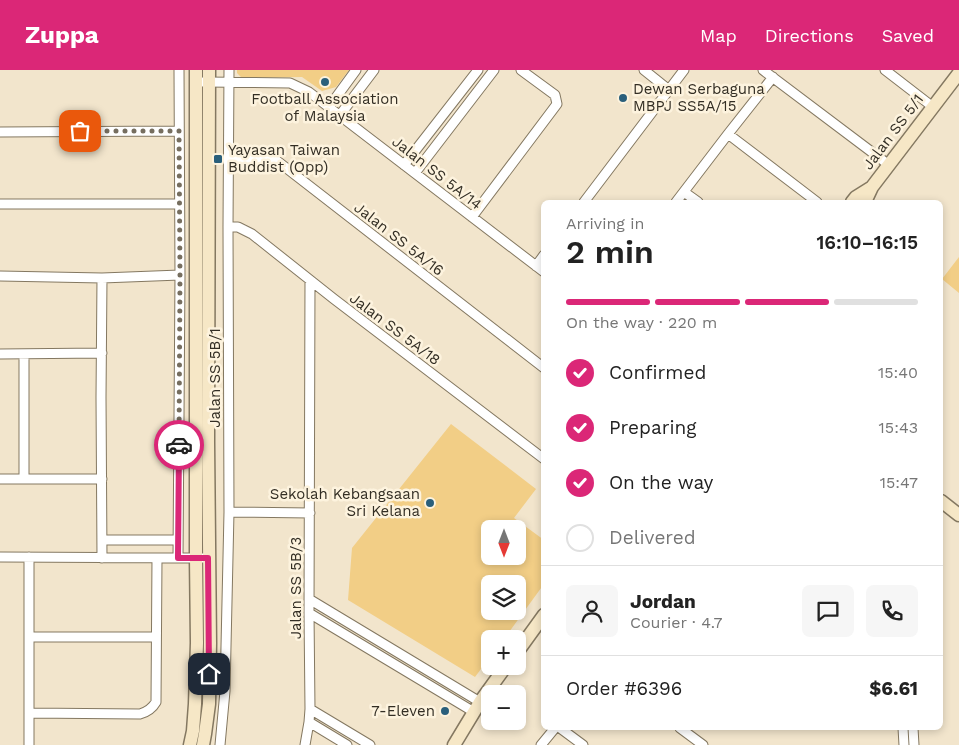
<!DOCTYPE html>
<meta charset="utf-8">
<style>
:root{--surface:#fff;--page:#f6f6f6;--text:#222;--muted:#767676;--line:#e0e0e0;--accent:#db2777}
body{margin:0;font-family:"Work Sans",sans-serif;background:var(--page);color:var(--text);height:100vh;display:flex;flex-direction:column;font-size:19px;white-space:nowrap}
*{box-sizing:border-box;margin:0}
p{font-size:16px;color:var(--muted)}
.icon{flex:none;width:28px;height:28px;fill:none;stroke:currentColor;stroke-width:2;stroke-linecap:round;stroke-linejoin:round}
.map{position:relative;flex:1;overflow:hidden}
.panel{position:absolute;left:541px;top:130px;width:402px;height:530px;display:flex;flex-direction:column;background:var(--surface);border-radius:8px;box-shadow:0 2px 8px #0003}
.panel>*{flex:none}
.needle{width:32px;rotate:180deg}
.fabs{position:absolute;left:481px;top:450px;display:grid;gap:10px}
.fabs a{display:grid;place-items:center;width:45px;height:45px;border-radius:8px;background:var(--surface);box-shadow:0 2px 8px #0003;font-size:25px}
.pin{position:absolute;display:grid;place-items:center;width:42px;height:42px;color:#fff;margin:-21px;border-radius:10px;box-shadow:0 2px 8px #0006}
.courier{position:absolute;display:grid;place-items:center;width:50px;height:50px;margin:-25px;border:4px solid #db2777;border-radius:50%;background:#fff;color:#222;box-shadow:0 1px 6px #0007}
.overview em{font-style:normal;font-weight:600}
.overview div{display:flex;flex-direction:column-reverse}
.overview{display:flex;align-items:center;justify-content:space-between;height:85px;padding:0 25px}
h1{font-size:32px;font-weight:600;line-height:38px}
.bar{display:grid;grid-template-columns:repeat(4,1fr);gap:8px 5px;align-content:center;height:60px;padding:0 25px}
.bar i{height:6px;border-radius:4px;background:var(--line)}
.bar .selected{background:var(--accent)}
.bar p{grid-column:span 4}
.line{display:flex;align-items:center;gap:12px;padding:0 25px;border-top:1px solid var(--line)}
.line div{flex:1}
.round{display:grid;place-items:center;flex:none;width:52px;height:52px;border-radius:8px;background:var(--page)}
ol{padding:0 25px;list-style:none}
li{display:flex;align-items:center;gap:15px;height:55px}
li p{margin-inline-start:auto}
li .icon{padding:5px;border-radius:50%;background:var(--accent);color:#fff;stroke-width:4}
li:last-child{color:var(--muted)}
li i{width:28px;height:28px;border:2px solid var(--line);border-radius:50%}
header{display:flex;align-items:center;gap:30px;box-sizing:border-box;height:70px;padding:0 25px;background:var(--accent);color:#fff}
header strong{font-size:24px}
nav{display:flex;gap:28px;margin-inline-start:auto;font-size:18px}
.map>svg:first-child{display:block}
.green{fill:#f2ce86;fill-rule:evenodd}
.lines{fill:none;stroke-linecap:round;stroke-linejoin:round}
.street-casing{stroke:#847861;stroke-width:11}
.secondary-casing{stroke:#847861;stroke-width:15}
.street{stroke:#fff;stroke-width:9}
.secondary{stroke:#f6e7c6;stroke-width:12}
.done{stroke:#766e5f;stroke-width:5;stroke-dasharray:0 9}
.route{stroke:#db2777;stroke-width:6}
.poi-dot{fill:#2a5f7b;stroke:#fdf3de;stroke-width:2}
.labels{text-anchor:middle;stroke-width:5;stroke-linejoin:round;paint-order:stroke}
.poi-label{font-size:15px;fill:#332e24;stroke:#fdf3de;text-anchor:start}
.street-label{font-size:15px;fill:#332e24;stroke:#fdf3de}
</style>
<header>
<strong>Zuppa</strong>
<nav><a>Map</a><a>Directions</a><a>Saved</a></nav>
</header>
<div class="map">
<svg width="959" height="675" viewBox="0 0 959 675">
<rect width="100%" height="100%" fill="#f2e5cc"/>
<path class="green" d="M237,0H349L336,17L322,21L302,7L242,8L237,3Z
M959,187V223L942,209Z
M451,354L536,419L514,448L544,470V514L504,569H490V587L475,607L348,530L352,478ZM490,459H518V486H490ZM490,514H518V541H490Z"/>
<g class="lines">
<defs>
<path id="street" d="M644,0L669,20
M763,0L889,95
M885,0L933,37
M203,12L290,13L309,22L544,202
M329,37L356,0
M340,45L374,0
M0,62L179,61
M728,64L817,132
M229,89L276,90L544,298
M404,95L478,0
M415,103L494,0
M684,122L698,132
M584,132L684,0
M676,132L728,64L773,7
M0,134H179
M472,147L557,34L555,25L521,0
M228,157H238L252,164L334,229L544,389
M536,196L544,185
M0,206L102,208L180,205
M102,208L101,327L102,488
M0,284L102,283
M0,409H102
M24,409V284
M229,442L310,443
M102,470H178
M0,487L208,488
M29,487V675
M178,488L180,205L179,0
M309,529L480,632
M309,543L474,642
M29,567H156
M310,639L370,675
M29,643L140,644C147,642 152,639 156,632L157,488
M309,652L347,675
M560,658L583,675
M680,658L703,675
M903,658L904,675
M913,658L914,675
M220,675L225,621L229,442L228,157L229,0
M305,675L309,652L310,639L309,543L310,210
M541,675L555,658"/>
<path id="secondary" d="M852,132L856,127L872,117
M865,132L872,117L959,3
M941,431L959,445
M518,581L544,545
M190,675L193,661L195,634L197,573L196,488V0
M203,675L205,664L209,634L210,573L208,372L209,0
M454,675L480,632L506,596"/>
</defs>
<use href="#street" class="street-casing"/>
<use href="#secondary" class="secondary-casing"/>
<use href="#street" class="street"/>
<use href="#secondary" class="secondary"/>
</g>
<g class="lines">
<path class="done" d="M80,61H179L180,205L179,375"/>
<path class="route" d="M179,375L178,488H208L209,604"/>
</g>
<g class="poi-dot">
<circle cx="325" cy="12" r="5"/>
<circle cx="623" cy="28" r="5"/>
<rect x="213" y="84" width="10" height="10" rx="2.5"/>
<circle cx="430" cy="433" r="5"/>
<circle cx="445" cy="641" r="5"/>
</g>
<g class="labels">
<g class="poi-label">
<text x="633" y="24">Dewan Serbaguna<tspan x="633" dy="17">MBPJ SS5A/15</tspan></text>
<text x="325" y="34" text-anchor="middle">Football Association<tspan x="325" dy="17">of Malaysia</tspan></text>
<text x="228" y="85">Yayasan Taiwan<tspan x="228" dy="17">Buddist (Opp)</tspan></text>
<text x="420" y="429" text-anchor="end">Sekolah Kebangsaan<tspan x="420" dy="17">Sri Kelana</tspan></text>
<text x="435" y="646" text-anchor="end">7-Eleven</text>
</g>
<g class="street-label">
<text transform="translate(893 62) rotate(-53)" y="5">Jalan SS 5/1</text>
<text transform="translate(437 103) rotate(38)" y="5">Jalan SS 5A/14</text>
<text transform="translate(399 169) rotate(38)" y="5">Jalan SS 5A/16</text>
<text transform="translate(395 259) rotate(37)" y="5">Jalan SS 5A/18</text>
<text transform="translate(215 308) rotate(-90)" y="5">Jalan SS 5B/1</text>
<text transform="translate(296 518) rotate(-90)" y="5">Jalan SS 5B/3</text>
</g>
</g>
</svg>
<div class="fabs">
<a><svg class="needle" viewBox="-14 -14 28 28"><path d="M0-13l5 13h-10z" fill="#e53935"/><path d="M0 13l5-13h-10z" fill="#767676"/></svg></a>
<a><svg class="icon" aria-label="layers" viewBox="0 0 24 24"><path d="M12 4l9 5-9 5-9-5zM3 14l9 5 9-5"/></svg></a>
<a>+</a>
<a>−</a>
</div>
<div class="pin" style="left:80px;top:61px;background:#ea580c"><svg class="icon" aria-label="bag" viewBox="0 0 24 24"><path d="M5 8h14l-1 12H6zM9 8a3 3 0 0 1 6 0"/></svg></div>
<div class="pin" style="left:209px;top:604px;background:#1f2937"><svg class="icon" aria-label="home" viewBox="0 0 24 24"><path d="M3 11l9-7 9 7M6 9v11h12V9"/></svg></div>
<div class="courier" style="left:179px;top:375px"><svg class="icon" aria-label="car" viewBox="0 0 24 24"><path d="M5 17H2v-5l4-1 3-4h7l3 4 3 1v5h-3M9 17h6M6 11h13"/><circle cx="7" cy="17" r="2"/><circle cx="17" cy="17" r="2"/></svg></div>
<section class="panel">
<div class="overview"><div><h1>2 min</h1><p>Arriving in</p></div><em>16:10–16:15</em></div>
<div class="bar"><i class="selected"></i><i class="selected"></i><i class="selected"></i><i></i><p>On the way · 220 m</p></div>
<ol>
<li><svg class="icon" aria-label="check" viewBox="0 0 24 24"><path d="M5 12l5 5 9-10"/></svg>Confirmed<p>15:40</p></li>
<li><svg class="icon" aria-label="check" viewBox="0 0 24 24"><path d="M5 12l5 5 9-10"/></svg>Preparing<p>15:43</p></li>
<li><svg class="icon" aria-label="check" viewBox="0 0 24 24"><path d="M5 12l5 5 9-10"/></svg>On the way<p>15:47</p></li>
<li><i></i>Delivered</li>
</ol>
<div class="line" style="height:90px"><a class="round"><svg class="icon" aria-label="person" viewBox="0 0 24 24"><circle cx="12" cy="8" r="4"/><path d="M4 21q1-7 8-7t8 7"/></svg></a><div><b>Jordan</b><p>Courier · 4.7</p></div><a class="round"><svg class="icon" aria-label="chat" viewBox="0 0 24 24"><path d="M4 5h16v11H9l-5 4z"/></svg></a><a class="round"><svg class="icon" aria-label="phone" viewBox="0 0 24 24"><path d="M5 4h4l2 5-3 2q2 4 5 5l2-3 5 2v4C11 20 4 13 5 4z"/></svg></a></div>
<div class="line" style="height:65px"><div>Order #6396</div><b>$6.61</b></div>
</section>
</div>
